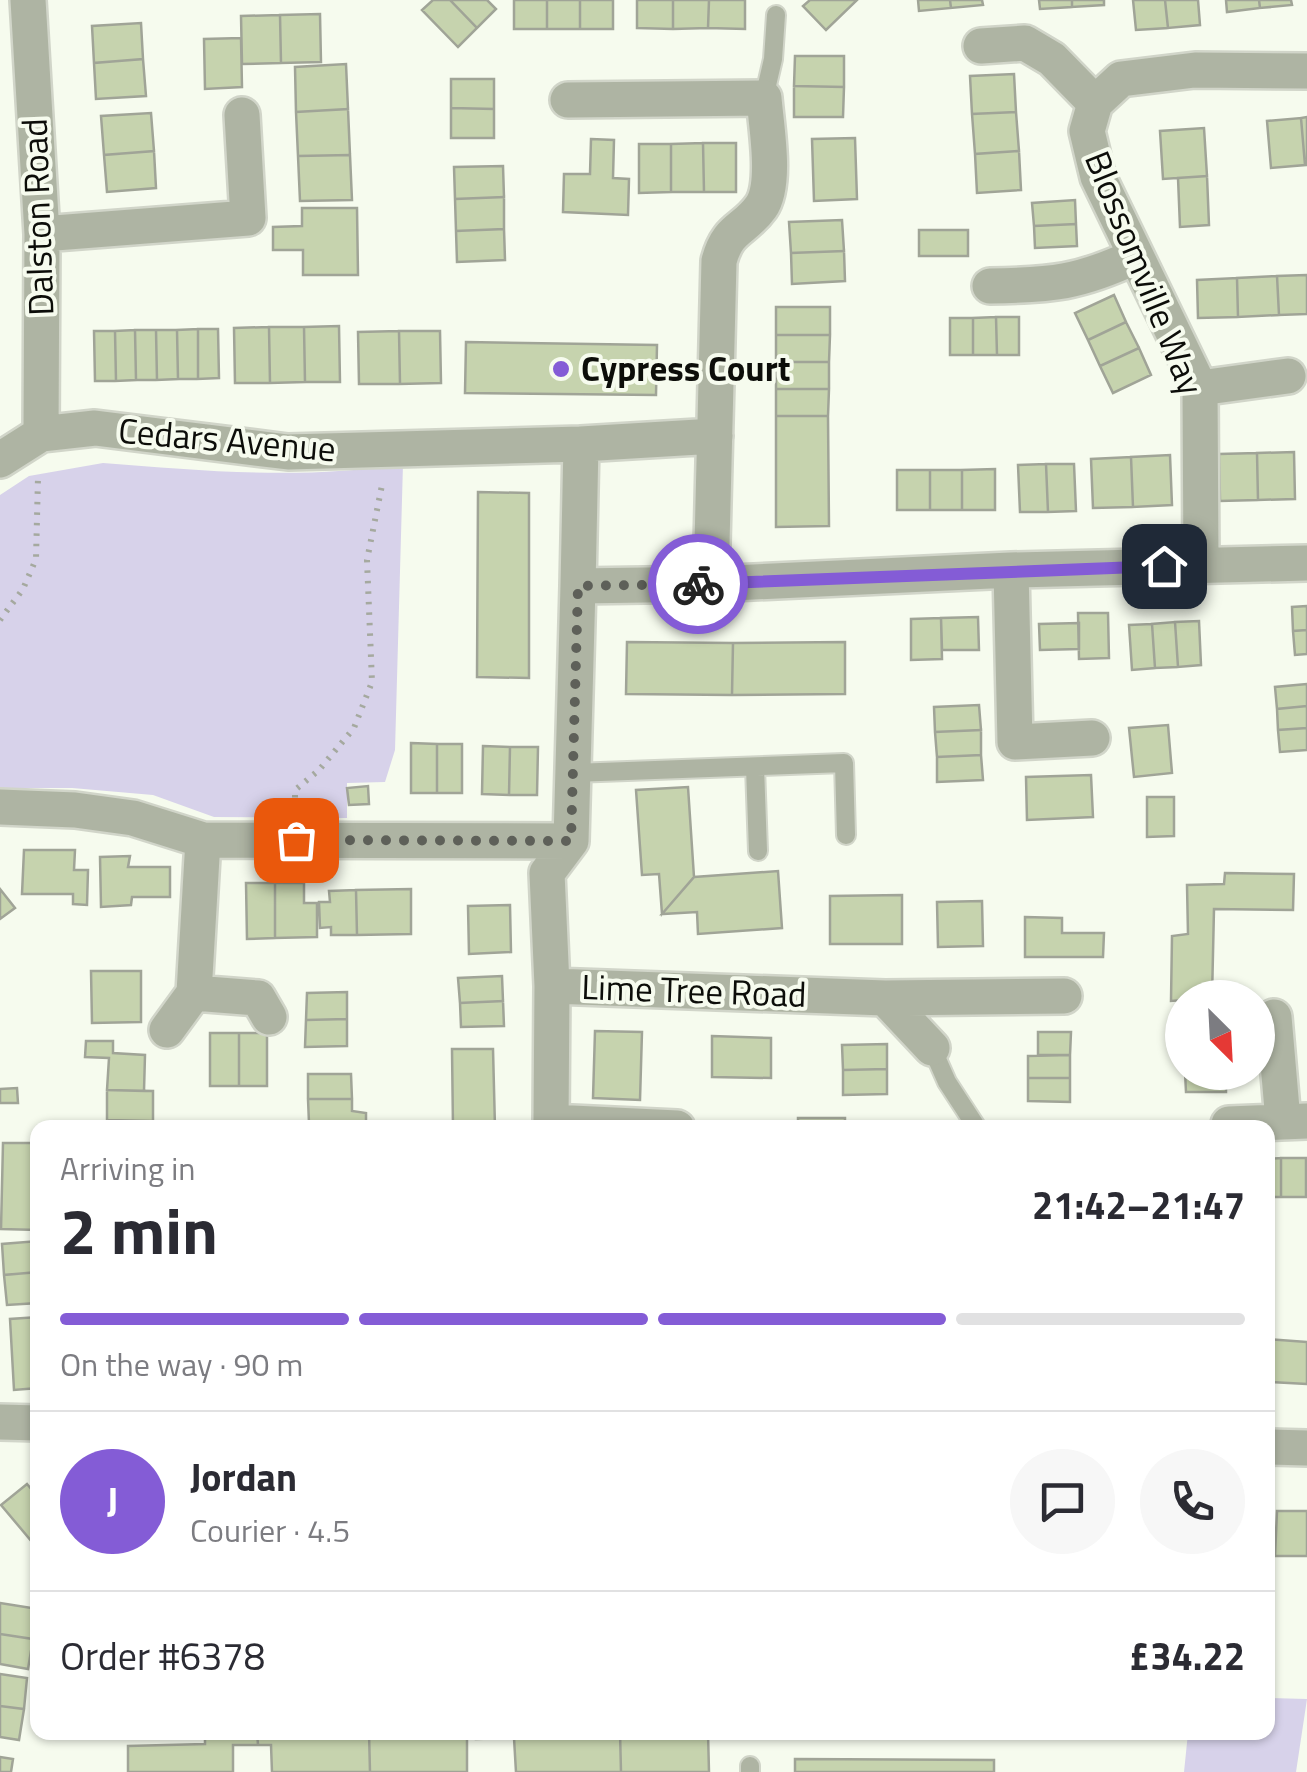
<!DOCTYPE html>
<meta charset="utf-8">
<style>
:root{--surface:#fff;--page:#f7f7f7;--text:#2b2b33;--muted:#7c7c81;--line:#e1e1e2;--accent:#845cd6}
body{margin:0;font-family:"Titillium Web",sans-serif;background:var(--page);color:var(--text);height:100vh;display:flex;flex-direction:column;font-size:38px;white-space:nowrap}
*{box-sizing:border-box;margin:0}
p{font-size:32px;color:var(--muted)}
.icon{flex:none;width:55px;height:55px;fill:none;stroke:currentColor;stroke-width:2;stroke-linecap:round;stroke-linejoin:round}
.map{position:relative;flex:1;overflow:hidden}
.details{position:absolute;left:30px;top:1120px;width:1245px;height:620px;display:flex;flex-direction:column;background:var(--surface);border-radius:20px;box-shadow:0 2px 8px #0004}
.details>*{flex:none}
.needle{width:65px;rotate:156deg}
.buttons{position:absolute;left:1165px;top:980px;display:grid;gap:20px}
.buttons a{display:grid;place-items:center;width:110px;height:110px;border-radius:50%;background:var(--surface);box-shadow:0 2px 8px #0004;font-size:50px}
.pin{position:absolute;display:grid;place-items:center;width:85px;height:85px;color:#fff;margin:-42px;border-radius:20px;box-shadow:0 5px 15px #0006}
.courier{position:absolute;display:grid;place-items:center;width:100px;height:100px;margin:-50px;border:8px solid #845cd6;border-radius:50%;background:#fff;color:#222;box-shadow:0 2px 12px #0007}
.summary em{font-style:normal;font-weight:700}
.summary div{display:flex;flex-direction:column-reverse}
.summary{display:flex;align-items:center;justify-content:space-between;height:170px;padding:0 30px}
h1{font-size:65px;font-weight:700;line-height:75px}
.bar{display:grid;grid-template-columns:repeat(4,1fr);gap:15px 10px;align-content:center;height:120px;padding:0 30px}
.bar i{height:12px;border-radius:8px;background:var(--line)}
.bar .on{background:var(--accent)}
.bar p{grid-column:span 4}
.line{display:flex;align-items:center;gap:25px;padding:0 30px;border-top:2px solid var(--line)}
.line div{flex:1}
.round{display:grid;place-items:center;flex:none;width:105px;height:105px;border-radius:52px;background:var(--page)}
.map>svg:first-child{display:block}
.green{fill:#d7d2ea}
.building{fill:#c6d3ae;stroke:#a0a497;stroke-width:2.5}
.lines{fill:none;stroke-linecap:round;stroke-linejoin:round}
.service-casing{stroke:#d1d5c9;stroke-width:22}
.minor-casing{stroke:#d1d5c9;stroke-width:40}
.path{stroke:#a5a99f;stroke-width:6;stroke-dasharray:2.5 8;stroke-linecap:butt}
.service{stroke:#aeb4a3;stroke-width:18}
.minor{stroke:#aeb4a3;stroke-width:35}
.done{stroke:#5e6059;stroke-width:10;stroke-dasharray:0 18}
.route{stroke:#845cd6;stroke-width:12}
.poi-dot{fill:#845cd6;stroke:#f6fbee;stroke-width:4}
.labels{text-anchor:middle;stroke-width:8;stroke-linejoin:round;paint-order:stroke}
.street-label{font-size:35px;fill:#0c0d09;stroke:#f6fbee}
.poi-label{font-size:35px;font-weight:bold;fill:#0c0d09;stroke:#f6fbee;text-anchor:start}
</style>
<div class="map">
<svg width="1307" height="1772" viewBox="0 0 1307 1772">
<rect width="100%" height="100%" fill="#f6fbee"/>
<path class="green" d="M103,463C204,471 303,480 403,464L395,750L385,782L347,783V818L214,817L153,795L72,788H0V495L29,476Z
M1268,1698L1307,1699L1296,1772H1184L1188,1733L1268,1732Z"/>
<path class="building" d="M433,0H450L477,28L458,47L422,10Z
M450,0H487L496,9L477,28Z
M514,0H547V29H514Z
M547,0H580V29H547Z
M580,0H613V29H580Z
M637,0H673V29L637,28Z
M673,0H709L708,28L673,29Z
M709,0H745V29L708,28Z
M810,0H857L826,30L803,6Z
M918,0H950L951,8L919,11Z
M950,0H982L983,5L951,8Z
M1039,0H1072V7L1040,9Z
M1072,0H1104V5L1072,7Z
M1133,0H1165L1168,28L1136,30Z
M1165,0H1198L1200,25L1168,28Z
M1226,0H1259L1260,8L1227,12Z
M1259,0H1291L1292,5L1260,8Z
M320,14L321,62L281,63L280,15Z
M280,15L281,63L242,64L241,16Z
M141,23L143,59L94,63L92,26Z
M241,38L242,87L205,89L204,39Z
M795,56H844V87L794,86Z
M143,59L146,96L96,99L94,63Z
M346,64L348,109L296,112L295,67Z
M1014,74L1016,112L972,114L970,76Z
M451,79H494V109L451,108Z
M794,86L844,87L843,117H794Z
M451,108L494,109V138H451Z
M348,109L350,155L298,156L296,112Z
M1016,112L1019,151L975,154L972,114Z
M151,113L154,151L104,155L101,116Z
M1307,117V165H1305L1301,118Z
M1301,118L1305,165L1271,168L1267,121Z
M1204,128L1207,176L1163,179L1160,131Z
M855,138L857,199L814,201L812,139Z
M591,139L614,140L613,178L629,179L628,215L563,212L564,174H590Z
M703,143H736V192H704Z
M703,143L704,192H671V144Z
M639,144H671V192L639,193Z
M154,151L156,188L107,192L104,155Z
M1019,151L1021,190L977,193L975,154Z
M350,155L352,200L300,201L298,156Z
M503,166L504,197L455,199L454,167Z
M1207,176L1209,225L1180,227L1178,178Z
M504,197V229L456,231L455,199Z
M1075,200L1076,224L1034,226L1032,203Z
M302,208H357L358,275H303V250H273V227L302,226Z
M842,220L844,251L791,253L789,222Z
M1076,224L1077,246L1035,248L1034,226Z
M504,229L505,260L457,262L456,231Z
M919,230H968V256H919Z
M844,251L845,281L792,284L791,253Z
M1307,275V314L1279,315L1277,276Z
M1277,276L1279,315L1238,317L1237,278Z
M1237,278L1238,317L1198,318L1197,280Z
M1114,295L1126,322L1088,340L1075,313Z
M776,307H830V335H776Z
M996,317H1019V355H997Z
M996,317L997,355H973V318Z
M950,318H973V355H950Z
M1126,322L1139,348L1100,366L1088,340Z
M339,326L340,382H305L304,327Z
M269,327L270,383H235L234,328Z
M269,327H304L305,382L270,383Z
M198,329H218L219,378L198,379Z
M198,329V379H178L177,330Z
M135,330L136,380L116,381L115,331Z
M135,330H156L157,380H136Z
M156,330H177L178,379L157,380Z
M94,331H115L116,381H95Z
M399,331L400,384H359L358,332Z
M399,331H440L441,383L400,384Z
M776,335H830L829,362H776Z
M466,342L657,345L656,395L465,393Z
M1139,348L1151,375L1113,393L1100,366Z
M776,362H829V389H776Z
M776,389H829L828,416H776Z
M776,416H828L829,526L776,527Z
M1294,452L1295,499L1258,500L1257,453Z
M1257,453L1258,500L1220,501L1219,454Z
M1170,455L1172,505L1133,507L1131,457Z
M1131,457L1133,507L1093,508L1091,459Z
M1046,464H1074L1076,511L1048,512Z
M1046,464L1048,512H1020L1018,465Z
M995,469V510H962V470Z
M897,470H930V510H897Z
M930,470H962V510H930Z
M478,492L529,493V678L477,677Z
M1307,606V630L1293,631L1292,607Z
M1078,613H1108L1109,658L1079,659Z
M978,617L979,650H942L941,618Z
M941,618L942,659L911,660V619Z
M1199,621L1201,665L1178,667L1175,622Z
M1175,622L1178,667L1155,668L1152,624Z
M1079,623V649L1040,650L1039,624Z
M1152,624L1155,668L1132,670L1129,625Z
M1307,630V654L1295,655L1293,631Z
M627,642L733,643L732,695L626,694Z
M845,642V694L732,695L733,643Z
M1307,684V706L1277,709L1275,687Z
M979,705L981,730L935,732L934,707Z
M1307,706V728L1278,730L1277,709Z
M1168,725L1172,773L1134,777L1129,728Z
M1307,728V750L1280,752L1278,730Z
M981,730V755L937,757L935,732Z
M411,743L437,744V793H411Z
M437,744H462V793H437Z
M483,746L510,747L509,795L482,794Z
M510,747H538L537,795H509Z
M981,755L983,780L937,782V757Z
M1091,775L1093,817L1027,820L1026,777Z
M368,786L369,804L349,805L347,788Z
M688,787L694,877L662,914L659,874L642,875L636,790Z
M1147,797H1174V836L1147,837Z
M24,850H75L74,870H88L87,905L73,904V894H22Z
M130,856L128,867H170V897H132L131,905L101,907L100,857Z
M778,871L782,928L698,934L697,912L662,914L694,877Z
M1225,873L1294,874L1293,910L1214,909L1212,998L1171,1001L1172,936L1188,934L1187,885L1224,884Z
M246,883H275V938L247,939Z
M275,883H304V903H317V937L275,938Z
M0,889L15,908L0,919Z
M411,889V934L357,935L356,890Z
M356,890L357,935H331V927L320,928L319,902H330L329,891Z
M902,895V944H830V896Z
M982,901L983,946L938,947L937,902Z
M510,905L511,952L469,954L468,906Z
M1025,917L1062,918V933H1104L1103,957H1025Z
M91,971H141V1022L92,1023Z
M502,976L503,1001L460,1003L458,978Z
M347,992V1019L306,1020L307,993Z
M503,1001L504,1026L461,1027L460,1003Z
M347,1019V1046L305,1047L306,1020Z
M595,1031L642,1032L640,1100L593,1098Z
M1038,1032H1071L1070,1055H1038Z
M210,1033H239V1086H210Z
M239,1033H267V1086H239Z
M712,1036L771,1038V1078L712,1077Z
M86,1041H113V1053L145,1055L144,1091L107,1090L109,1058L85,1057Z
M887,1044V1069L843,1070L842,1045Z
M452,1049H493L495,1128H453Z
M1070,1055V1078H1028V1056Z
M887,1069V1094L843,1095V1070Z
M1185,1072H1226V1092H1186Z
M308,1074H351L352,1099H308Z
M1028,1078H1070V1102L1028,1101Z
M17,1088L18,1103H0V1089Z
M107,1090L153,1091V1121L107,1120Z
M308,1099H352V1111L366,1113V1128L309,1123Z
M798,1118H845V1128H798Z
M3,1143H38V1230L1,1229Z
M1281,1158H1306V1197H1281Z
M1281,1158V1197H1268V1159Z
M38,1241V1272L4,1275L2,1244Z
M38,1272V1303L7,1305L4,1275Z
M38,1317V1388L14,1390L10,1319Z
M1268,1339L1307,1342V1384L1268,1382Z
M27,1484L38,1497V1549L1,1505Z
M1268,1510H1272L1271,1567H1268Z
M1277,1511H1307V1556H1275Z
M0,1603L38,1609L33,1639L0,1634Z
M0,1634L33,1639L28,1669L0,1664Z
M0,1674L27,1678L24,1709L0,1706Z
M0,1706L24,1709L19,1740L0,1737Z
M205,1732H257L258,1745H233V1772H128V1746L205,1744Z
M257,1732H369L370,1772H272L271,1745H258Z
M369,1732H467V1772H370Z
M476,1732H620L621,1772H516L514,1738L476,1739Z
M620,1732H708L709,1772H621Z
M0,1757L13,1759L11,1772H0Z
M795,1759L994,1760V1772H795Z"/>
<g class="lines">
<defs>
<path id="service" d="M764,98L773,59L776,15
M755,767L758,851
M573,773L844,763L846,835
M932,1048L947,1082L977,1128
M750,1766V1772"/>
<path id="minor" d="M28,0L42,234L41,434
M981,46L1025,43L1052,59L1095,103
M568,100L764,98C766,125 777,184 761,207C744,231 728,227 719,261L711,584L578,586L581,444L715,436
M42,234L248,218L242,115
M990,286C1052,285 1079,283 1136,256
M1200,388L1288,376
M0,460L41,434L95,428L288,452L581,444
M1201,565L1200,388L1098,177L1087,131L1095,103L1121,79L1195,70L1307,71
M1011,570L1015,742L1092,738
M711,584L1011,570L1307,563
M578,586L571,841L547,873L552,986L885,998L1064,996
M0,807L75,810L133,818L203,840L571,841
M552,986L551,1122L677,1128
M194,993L203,840
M885,998L932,1048
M1274,1017L1283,1121
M167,1030L194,993L258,998L269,1017
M1229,1124L1307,1121
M0,1422L38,1423
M1268,1447L1307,1448"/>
</defs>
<use href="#service" class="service-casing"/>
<use href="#minor" class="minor-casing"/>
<path class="path" d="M0,620L23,589L36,559L38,477
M295,808V790L319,770L354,728L372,682L367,560L383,480"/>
<use href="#service" class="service"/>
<use href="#minor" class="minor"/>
</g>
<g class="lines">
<path class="done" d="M296,840L571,841L578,586L698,584"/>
<path class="route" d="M698,584L1164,566"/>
</g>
<circle class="poi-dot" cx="561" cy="369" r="10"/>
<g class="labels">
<g class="street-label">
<text transform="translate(38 217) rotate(-92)" y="12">Dalston Road</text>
<text transform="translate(1144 273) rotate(68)" y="12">Blossomville Way</text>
<text transform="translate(227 440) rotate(5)" y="12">Cedars Avenue</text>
<text transform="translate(694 991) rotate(2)" y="12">Lime Tree Road</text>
</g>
<g class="poi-label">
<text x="581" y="381">Cypress Court</text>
</g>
</g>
</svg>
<div class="buttons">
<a><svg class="needle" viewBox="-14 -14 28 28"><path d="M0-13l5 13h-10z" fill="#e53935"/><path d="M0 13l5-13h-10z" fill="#7c7c81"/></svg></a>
</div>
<div class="pin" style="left:296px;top:840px;background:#ea580c"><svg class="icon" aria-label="bag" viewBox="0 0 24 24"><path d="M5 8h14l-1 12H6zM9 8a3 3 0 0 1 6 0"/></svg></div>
<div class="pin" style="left:1164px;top:566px;background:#1f2937"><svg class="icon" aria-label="home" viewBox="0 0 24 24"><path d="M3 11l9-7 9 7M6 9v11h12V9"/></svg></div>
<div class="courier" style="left:698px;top:584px"><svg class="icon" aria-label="bike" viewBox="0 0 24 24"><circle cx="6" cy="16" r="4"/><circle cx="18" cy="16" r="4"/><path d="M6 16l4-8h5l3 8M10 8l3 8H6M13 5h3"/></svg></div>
<section class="details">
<div class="summary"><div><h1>2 min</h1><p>Arriving in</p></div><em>21:42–21:47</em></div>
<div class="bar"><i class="on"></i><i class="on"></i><i class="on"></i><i></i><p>On the way · 90 m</p></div>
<div class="line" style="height:180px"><b class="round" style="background:var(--accent);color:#fff">J</b><div><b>Jordan</b><p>Courier · 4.5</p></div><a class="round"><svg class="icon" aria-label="chat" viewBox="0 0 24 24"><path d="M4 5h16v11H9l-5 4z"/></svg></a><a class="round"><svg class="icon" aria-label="phone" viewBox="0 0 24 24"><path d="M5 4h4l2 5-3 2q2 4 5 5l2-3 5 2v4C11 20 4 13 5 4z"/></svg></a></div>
<div class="line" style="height:130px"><div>Order #6378</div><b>£34.22</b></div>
</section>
</div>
